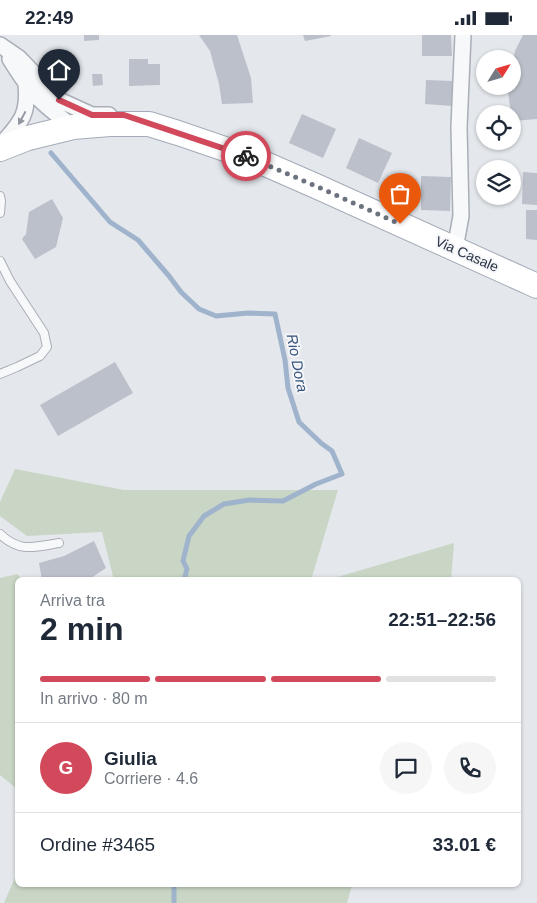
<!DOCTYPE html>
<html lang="it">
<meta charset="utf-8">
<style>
:root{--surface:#fff;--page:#f6f6f7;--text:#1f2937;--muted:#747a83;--line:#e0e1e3;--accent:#d1495b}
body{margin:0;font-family:Arial,sans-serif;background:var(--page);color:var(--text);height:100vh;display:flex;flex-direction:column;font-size:19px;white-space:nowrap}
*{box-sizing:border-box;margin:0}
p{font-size:16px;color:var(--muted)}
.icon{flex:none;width:28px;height:28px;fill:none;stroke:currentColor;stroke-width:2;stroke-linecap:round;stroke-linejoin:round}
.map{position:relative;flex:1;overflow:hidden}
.details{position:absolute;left:15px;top:542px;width:506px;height:310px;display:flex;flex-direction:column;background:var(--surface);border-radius:8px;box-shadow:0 1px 4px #0004}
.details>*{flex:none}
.needle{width:32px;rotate:53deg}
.buttons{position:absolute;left:476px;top:15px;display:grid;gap:10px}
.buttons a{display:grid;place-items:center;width:45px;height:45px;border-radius:50%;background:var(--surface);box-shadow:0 1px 4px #0004;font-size:25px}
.pin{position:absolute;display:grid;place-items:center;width:42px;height:42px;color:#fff;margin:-51px -21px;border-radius:50% 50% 50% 0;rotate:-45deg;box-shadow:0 0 5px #0007}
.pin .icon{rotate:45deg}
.courier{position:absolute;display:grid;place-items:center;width:50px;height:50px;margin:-25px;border:4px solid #d1495b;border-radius:50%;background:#fff;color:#222;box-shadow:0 1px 6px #0007}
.summary em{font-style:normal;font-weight:700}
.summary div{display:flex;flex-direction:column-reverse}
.summary{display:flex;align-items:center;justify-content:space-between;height:85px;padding:0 25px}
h1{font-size:32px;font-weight:700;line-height:38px}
.bar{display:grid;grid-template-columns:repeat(4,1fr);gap:8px 5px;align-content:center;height:60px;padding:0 25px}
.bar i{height:6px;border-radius:4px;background:var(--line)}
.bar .on{background:var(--accent)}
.bar p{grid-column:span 4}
.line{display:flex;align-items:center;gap:12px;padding:0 25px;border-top:1px solid var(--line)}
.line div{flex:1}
.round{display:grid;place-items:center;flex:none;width:52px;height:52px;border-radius:26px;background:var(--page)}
.status{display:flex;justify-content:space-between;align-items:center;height:35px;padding:0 25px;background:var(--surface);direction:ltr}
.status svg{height:14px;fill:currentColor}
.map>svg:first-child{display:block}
.green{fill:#c9d6c5}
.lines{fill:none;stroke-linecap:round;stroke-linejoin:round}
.stream{stroke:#9fb4cc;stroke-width:5}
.building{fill:#bbc0ca}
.service-casing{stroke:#a9aeb7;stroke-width:10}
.minor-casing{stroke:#a9aeb7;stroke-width:18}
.primary-casing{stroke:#a3abb8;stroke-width:26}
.service{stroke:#f7f8fa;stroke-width:8}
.minor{stroke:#f7f8fa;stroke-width:15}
.primary{stroke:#fff;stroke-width:24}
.oneway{fill:#9196a0}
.done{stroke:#6c737f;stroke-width:5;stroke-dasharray:0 9}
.route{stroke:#d1495b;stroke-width:6}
.labels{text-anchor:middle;stroke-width:4;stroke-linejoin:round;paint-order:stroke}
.street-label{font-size:14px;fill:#2b3445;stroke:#f4f6f9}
.water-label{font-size:15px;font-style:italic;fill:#34527a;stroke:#f4f6f9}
</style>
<div class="status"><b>22:49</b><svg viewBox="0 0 49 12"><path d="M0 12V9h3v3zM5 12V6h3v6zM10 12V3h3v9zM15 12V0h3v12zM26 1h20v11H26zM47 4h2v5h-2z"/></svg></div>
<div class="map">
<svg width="537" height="868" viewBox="0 0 537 868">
<rect width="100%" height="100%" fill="#e4e7ec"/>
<path class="green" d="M15,434L124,455H338L311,545H114L102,497L27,501L0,481V467Z
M454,508L451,545H327Z
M17,539L23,545H18L17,754L0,740V543Z
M17,838L18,850H352L347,868H4Z"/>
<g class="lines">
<path class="stream" d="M51,118L110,187L138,205L169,241L181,257L199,274L216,281L248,278L275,279L285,325L288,353L299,387L321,408L332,416L342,439L316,449L283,466L249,465L224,469L204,481L189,501L183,526L187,534L184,545
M174,868V850"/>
</g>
<path class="building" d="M84,0H99V5L84,6Z
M199,0H237L251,43L253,68L222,69L219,49L210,16Z
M303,0H331V1L305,6Z
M422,0H451L452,21H422Z
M523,0H537V84L512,86V79H511L508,57L509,51H512V31L515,16Z
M129,24H148V29H160V50L129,51Z
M92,39H102L103,50L93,51Z
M426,45L453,46L452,71L425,69Z
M302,79L336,94L323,123L289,108Z
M359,103L392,118L378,148L346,133Z
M523,137L537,138V170L522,169Z
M421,141L451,142L450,176L421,175Z
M52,164L63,183L56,212L35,224L22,204L26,199L29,177Z
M526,175H537V205L526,204Z
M115,327L133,358L58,401L40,370Z
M94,506L106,533L88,545H42L39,528L64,521Z"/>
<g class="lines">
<defs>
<path id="service" d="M0,161L1,166L0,178
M0,226L10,246L44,298L47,312L40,321L17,332L0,339
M0,499C20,518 35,512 59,508"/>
<path id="minor" d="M0,10L19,23L59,65L92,80H109
M10,24C15,32 20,40 26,48C38,66 56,79 73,92
M0,111C20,88 29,81 26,49
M455,214L461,181L459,92L463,0"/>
<path id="primary" d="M0,114L28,103L73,92L110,89H149L178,98L254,124L318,152L537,251"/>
</defs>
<use href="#service" class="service-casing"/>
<use href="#minor" class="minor-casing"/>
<use href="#primary" class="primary-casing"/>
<use href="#service" class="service"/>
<use href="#minor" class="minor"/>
<use href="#primary" class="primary"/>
</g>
<defs><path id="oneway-solid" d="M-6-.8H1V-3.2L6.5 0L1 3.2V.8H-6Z" transform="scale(1.25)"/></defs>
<use class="oneway" href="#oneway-solid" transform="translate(22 83) rotate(118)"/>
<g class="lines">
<path class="done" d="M246,121L318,152L400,189"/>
<path class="route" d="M59,65L92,80H124L246,121"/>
</g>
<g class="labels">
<g class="street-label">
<text transform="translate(467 219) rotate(24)" y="5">Via Casale</text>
</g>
<g class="water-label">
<text transform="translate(297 328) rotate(79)" y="5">Rio Dora</text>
</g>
</g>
</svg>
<div class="buttons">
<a><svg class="needle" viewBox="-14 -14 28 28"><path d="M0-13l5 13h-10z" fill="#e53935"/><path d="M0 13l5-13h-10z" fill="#747a83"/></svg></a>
<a><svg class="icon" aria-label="locate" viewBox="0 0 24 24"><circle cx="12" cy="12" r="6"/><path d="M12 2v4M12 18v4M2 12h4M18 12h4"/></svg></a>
<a><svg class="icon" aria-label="layers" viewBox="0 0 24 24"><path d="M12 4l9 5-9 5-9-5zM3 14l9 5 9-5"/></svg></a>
</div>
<div class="pin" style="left:400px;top:189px;background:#ea580c"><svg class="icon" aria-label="bag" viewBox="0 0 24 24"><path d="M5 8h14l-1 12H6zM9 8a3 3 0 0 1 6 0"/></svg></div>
<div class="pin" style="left:59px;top:65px;background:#1f2937"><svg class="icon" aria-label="home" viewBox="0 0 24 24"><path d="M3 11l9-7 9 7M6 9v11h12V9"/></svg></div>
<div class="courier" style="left:246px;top:121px"><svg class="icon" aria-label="bike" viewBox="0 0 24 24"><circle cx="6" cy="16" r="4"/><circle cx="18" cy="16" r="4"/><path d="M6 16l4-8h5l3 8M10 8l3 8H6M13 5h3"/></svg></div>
<section class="details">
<div class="summary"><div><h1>2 min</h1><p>Arriva tra</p></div><em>22:51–22:56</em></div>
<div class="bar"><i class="on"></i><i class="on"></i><i class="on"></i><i></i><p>In arrivo · 80 m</p></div>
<div class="line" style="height:90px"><b class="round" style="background:var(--accent);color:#fff">G</b><div><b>Giulia</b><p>Corriere · 4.6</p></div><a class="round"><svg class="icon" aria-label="chat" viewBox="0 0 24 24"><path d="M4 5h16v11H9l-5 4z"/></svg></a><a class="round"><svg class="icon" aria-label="phone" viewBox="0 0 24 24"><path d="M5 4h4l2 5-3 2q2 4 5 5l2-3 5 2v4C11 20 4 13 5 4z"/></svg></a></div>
<div class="line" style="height:65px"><div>Ordine #3465</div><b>33.01 €</b></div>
</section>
</div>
